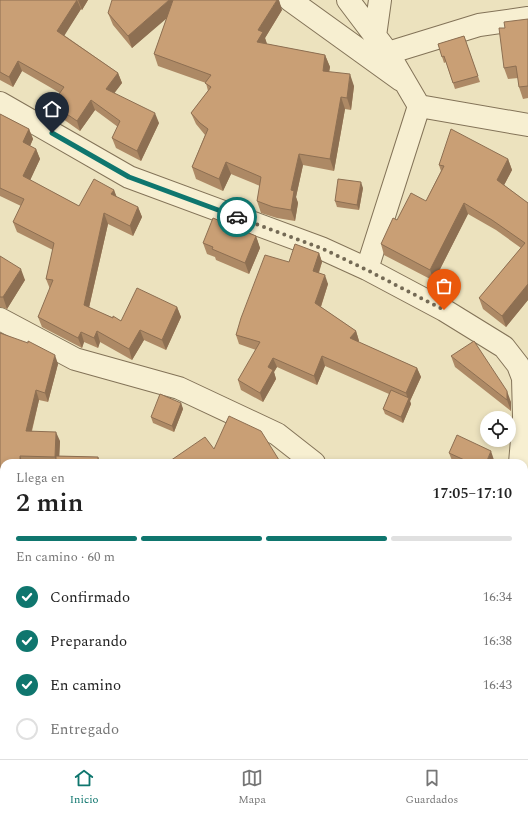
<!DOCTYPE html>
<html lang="es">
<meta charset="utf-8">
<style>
:root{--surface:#fff;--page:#f6f6f6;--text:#222;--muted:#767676;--line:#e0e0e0;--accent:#0f766e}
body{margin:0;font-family:Spectral,serif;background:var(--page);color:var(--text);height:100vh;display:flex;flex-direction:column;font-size:15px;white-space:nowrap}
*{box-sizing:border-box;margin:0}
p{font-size:13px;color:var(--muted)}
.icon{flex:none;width:22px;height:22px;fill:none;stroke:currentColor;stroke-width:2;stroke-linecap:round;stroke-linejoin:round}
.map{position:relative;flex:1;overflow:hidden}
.drawer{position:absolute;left:0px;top:459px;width:528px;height:300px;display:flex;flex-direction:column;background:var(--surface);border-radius:12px 12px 0 0;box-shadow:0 2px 6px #0003}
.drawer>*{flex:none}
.fabs{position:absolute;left:480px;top:411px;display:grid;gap:8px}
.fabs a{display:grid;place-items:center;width:36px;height:36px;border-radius:50%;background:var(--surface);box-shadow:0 2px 6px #0003;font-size:20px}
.pin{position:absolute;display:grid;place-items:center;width:34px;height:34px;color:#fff;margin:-41px -17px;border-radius:50% 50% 50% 0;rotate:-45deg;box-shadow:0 0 4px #0007}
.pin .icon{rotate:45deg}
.courier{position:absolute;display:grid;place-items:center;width:40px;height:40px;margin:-20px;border:3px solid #0f766e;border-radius:50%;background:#fff;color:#222;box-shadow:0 1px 5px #0007}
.overview em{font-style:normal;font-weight:600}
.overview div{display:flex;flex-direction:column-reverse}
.overview{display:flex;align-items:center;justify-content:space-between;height:68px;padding:0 16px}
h1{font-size:26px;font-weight:600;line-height:30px}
.bar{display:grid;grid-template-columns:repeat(4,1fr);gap:6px 4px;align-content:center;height:48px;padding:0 16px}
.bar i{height:5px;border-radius:3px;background:var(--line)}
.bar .selected{background:var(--accent)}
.bar p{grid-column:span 4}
ol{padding:0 16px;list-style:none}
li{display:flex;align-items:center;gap:12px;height:44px}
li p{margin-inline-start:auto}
li .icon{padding:4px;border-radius:50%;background:var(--accent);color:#fff;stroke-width:4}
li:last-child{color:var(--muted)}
li i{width:22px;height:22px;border:2px solid var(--line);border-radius:50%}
.tab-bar{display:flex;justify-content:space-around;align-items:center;height:56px;border-top:1px solid var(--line);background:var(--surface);font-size:11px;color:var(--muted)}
.tab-bar a{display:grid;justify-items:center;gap:2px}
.tab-bar .selected{color:var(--accent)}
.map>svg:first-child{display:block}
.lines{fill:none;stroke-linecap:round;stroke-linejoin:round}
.minor-casing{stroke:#837358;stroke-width:24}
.minor{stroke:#f7efd1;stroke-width:22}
.wall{fill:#ad8965}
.shaded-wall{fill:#8d6f52}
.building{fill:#c99f75;stroke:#8d6f52}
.done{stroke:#746a55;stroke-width:4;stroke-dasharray:0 7.2}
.route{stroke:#0f766e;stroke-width:5}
</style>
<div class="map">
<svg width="528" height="759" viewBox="0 0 528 759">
<rect width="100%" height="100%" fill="#ece2be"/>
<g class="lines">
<defs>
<path id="minor" d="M290,0L401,80
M348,0L388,53L419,106L367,269
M375,36L380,0
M388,53L479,25L528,18
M0,103L129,177L321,248L367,269L444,310L504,347L518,365L523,378L524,417L520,463
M419,106L528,125
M0,319L75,359L179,388L277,434L314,463
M524,524L528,522
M297,759L298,755"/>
</defs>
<use href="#minor" class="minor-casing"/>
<use href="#minor" class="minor"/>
</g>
<path class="wall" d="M0,0H88L82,10L81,9L64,35L118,73L122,83L114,93L159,123L141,161L116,148L112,138L118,127L95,110L80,131L56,114L52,104L60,93L22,71L13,87L0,80Z
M282,10L265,38L267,44L325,55L330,67L329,72L354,86L351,110L345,109L334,171L303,165L296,197L298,203L295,221L277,218L261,213L257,201L260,186L231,174L223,191L196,179L192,167L205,135L196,124L191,113L208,91L206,83L158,66L154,54L167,17L132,48L113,25L108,13Z
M528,19V98L523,99L519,87L518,78L508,79L504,68L505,28Z
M464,36L480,82L455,89L446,62L444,63L438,44Z
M0,114L29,129L33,139L30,146L36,149L40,159L30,180L79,206L114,190L116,197L138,207L142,217L133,236L108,224L89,308L121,321L177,307L181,317L166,350L144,340L132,360L100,342L98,348L84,342L82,348L42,327L38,317L50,289L46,279L53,250L17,232L13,222L21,206L0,196Z
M508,159L512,170L504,185L528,203V300L506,327L483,309L479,298L521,248L496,230L468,214L434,281L384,255L381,244L397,220L426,201L441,171L439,165Z
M363,188L359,210L337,207L335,201Z
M256,236L260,248L249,274L216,260L215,257L207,254L203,243Z
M319,253L322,262L319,273L328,284L321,307L356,331L359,341L358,342L417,368L421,377L410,401L411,404L403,423L385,414L383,409L389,394L325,366L317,385L277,367L274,372L276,379L263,402L241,390L238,380L256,350L239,344L236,335L289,262Z
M0,256L25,280L7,309L0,307Z
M0,333L58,364L48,402L39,400L32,431L60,441L59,456L98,457L100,463H4V487L0,506Z
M451,356L511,402V411L455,367Z
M181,403L183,409L174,432L153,423L151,417Z
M449,453L495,462V463H453Z
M65,755H89L88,759H66Z
M110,755H206V759H120V757Z"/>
<path class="shaded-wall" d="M77,0L81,9L61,41L57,31Z
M78,0H88L82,10Z
M169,0H177L180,7L132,48L128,36Z
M277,0H279L282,10L265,38L267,44L257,42L258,30Z
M325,55L330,67L327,83L323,71Z
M18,61L22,71L13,87L9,77Z
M118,73L122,83L110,99L106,89Z
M350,74L354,86L351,110L347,98Z
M341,97L345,109L334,171L330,159Z
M91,100L95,110L80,131L77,121Z
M155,113L159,123L141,161L137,151Z
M29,129L33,139L27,153L23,142Z
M36,149L40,159L27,187L23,176Z
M299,154L303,165L296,197L298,203L295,221L291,210V190Z
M508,159L512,170L501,191L497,180Z
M226,162L231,174L223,191L219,179Z
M361,182L363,188L359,210L357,205Z
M114,190L118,200L111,194Z
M464,203L468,214L434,281L430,270Z
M138,207L142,217L133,236L130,226Z
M104,213L108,224L87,316L84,305Z
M256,236L260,248L249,274L245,263Z
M319,253L322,262L316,280L313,271Z
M21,269L25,280L7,309L3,297Z
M325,275L328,284L319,312L315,303Z
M528,284V300L506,327L502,316Z
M177,307L181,317L166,350L162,340Z
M140,330L144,340L132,360L129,349Z
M97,331L100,342L98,348L94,338Z
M356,331L359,341L354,348L350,338Z
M81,332L84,342L82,348L78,338Z
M55,355L58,364L48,402L45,393Z
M322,356L325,366L317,385L314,376Z
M273,358L277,367L274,372L276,379L263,402L260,393L268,367Z
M417,368L421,377L410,401L411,404L403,423L401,417L408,400L406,393Z
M36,390L39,400L29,441L26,431Z
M507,391L511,402V411L507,400Z
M181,403L183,409L174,432L172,426Z
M56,432L60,441L59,463H58L55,457Z
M491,451L495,463H486Z
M20,456L23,463H20Z
M98,457L100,463H98Z
M279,460L280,463H275Z
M4,464V487L0,506V480Z
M3,648L4,652V659L0,662V650Z
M83,755H89L88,759H84Z
M203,755H206V759H204Z"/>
<path class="building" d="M0,0H77L57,31L118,73L106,89L155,113L137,151L112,138L120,121L91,100L77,121L52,104L64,87L18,61L9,77L0,72Z
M112,0H169L128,36L108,13Z
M173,0H277L258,30L263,32L257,42L325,55L323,71L350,74L347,98L341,97L330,159L299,154L291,190L294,191L291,210L273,207L257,201L261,177L226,162L219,179L192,167L208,129L200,123L191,113L211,87L205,83L211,75L154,54Z
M528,19V86L519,87L516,66L504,68L499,28H505L504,22Z
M464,36L478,76L453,83L444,56L442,57L438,44Z
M0,114L29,129L23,142L36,149L23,176L79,206L94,179L114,190L111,194L138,207L130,226L104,213L84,305L113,318V316L121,321L137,288L177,307L162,340L140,330L129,349L97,331L94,338L81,332L78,338L38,317L53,280L46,279L54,243L13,222L24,199L0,188Z
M451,129L508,159L497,180L528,203V284L502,316L479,298L525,243L492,220L464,203L430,270L381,244L393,218L397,220L411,193L426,201L444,166L439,165Z
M338,179L361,182L357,205L335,201Z
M213,218L256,236L245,263L212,249L213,247L203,243Z
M295,244L319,253L313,271L325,275L315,303L356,331L350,338L417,368L406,393L322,356L314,376L273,358L268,367L273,370L260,393L238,380L260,342L236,335L241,318L265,255L289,262Z
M0,256L21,269L3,297H0Z
M0,333L28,343V341L55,355L45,393L36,390L26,431L56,432L55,457L20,456V463H4L0,480Z
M474,341L507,391V400L451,356Z
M391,390L409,398L401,417L383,409Z
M160,394L181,403L172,426L151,417Z
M229,416L261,431L279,460L275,463H167L205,437L214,449Z
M457,435L491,451L486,463H471L449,453Z
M56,456L98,457V463H56Z
M0,580H4V653L3,648L0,650Z
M120,755H203V756L154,759H120Z
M234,755H283L284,758L287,759H233Z
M304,755H446L447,759H304Z
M528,757V759H515Z"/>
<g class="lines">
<path class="done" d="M237,217L321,248L367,270L444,310"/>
<path class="route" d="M52,133L129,177L237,217"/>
</g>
</svg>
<div class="fabs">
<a><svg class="icon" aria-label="locate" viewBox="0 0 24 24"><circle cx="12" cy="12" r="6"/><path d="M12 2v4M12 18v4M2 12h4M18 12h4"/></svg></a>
</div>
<div class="pin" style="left:444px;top:310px;background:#ea580c"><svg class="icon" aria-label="bag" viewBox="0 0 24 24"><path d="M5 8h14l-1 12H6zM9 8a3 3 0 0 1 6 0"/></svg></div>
<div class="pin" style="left:52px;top:133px;background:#1f2937"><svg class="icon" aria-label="home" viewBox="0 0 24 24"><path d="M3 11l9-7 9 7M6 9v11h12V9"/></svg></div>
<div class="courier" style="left:237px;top:217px"><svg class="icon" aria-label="car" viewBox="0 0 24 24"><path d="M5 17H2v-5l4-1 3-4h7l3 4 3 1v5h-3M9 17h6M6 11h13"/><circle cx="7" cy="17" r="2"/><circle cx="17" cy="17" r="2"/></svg></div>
<section class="drawer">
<div class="overview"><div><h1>2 min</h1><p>Llega en</p></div><em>17:05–17:10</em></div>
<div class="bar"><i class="selected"></i><i class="selected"></i><i class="selected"></i><i></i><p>En camino · 60 m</p></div>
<ol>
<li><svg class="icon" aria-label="check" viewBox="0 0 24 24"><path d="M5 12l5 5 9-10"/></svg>Confirmado<p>16:34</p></li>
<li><svg class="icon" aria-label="check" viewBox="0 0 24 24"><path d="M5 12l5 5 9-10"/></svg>Preparando<p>16:38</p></li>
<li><svg class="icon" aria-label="check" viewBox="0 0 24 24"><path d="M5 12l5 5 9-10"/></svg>En camino<p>16:43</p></li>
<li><i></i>Entregado</li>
</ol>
</section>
</div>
<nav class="tab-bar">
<a class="selected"><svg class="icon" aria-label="home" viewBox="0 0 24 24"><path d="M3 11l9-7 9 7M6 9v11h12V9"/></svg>Inicio</a>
<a><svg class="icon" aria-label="map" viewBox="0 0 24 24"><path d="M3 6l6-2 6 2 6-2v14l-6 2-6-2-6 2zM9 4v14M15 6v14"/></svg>Mapa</a>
<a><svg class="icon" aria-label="saved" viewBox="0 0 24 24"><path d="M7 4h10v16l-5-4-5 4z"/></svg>Guardados</a>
</nav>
